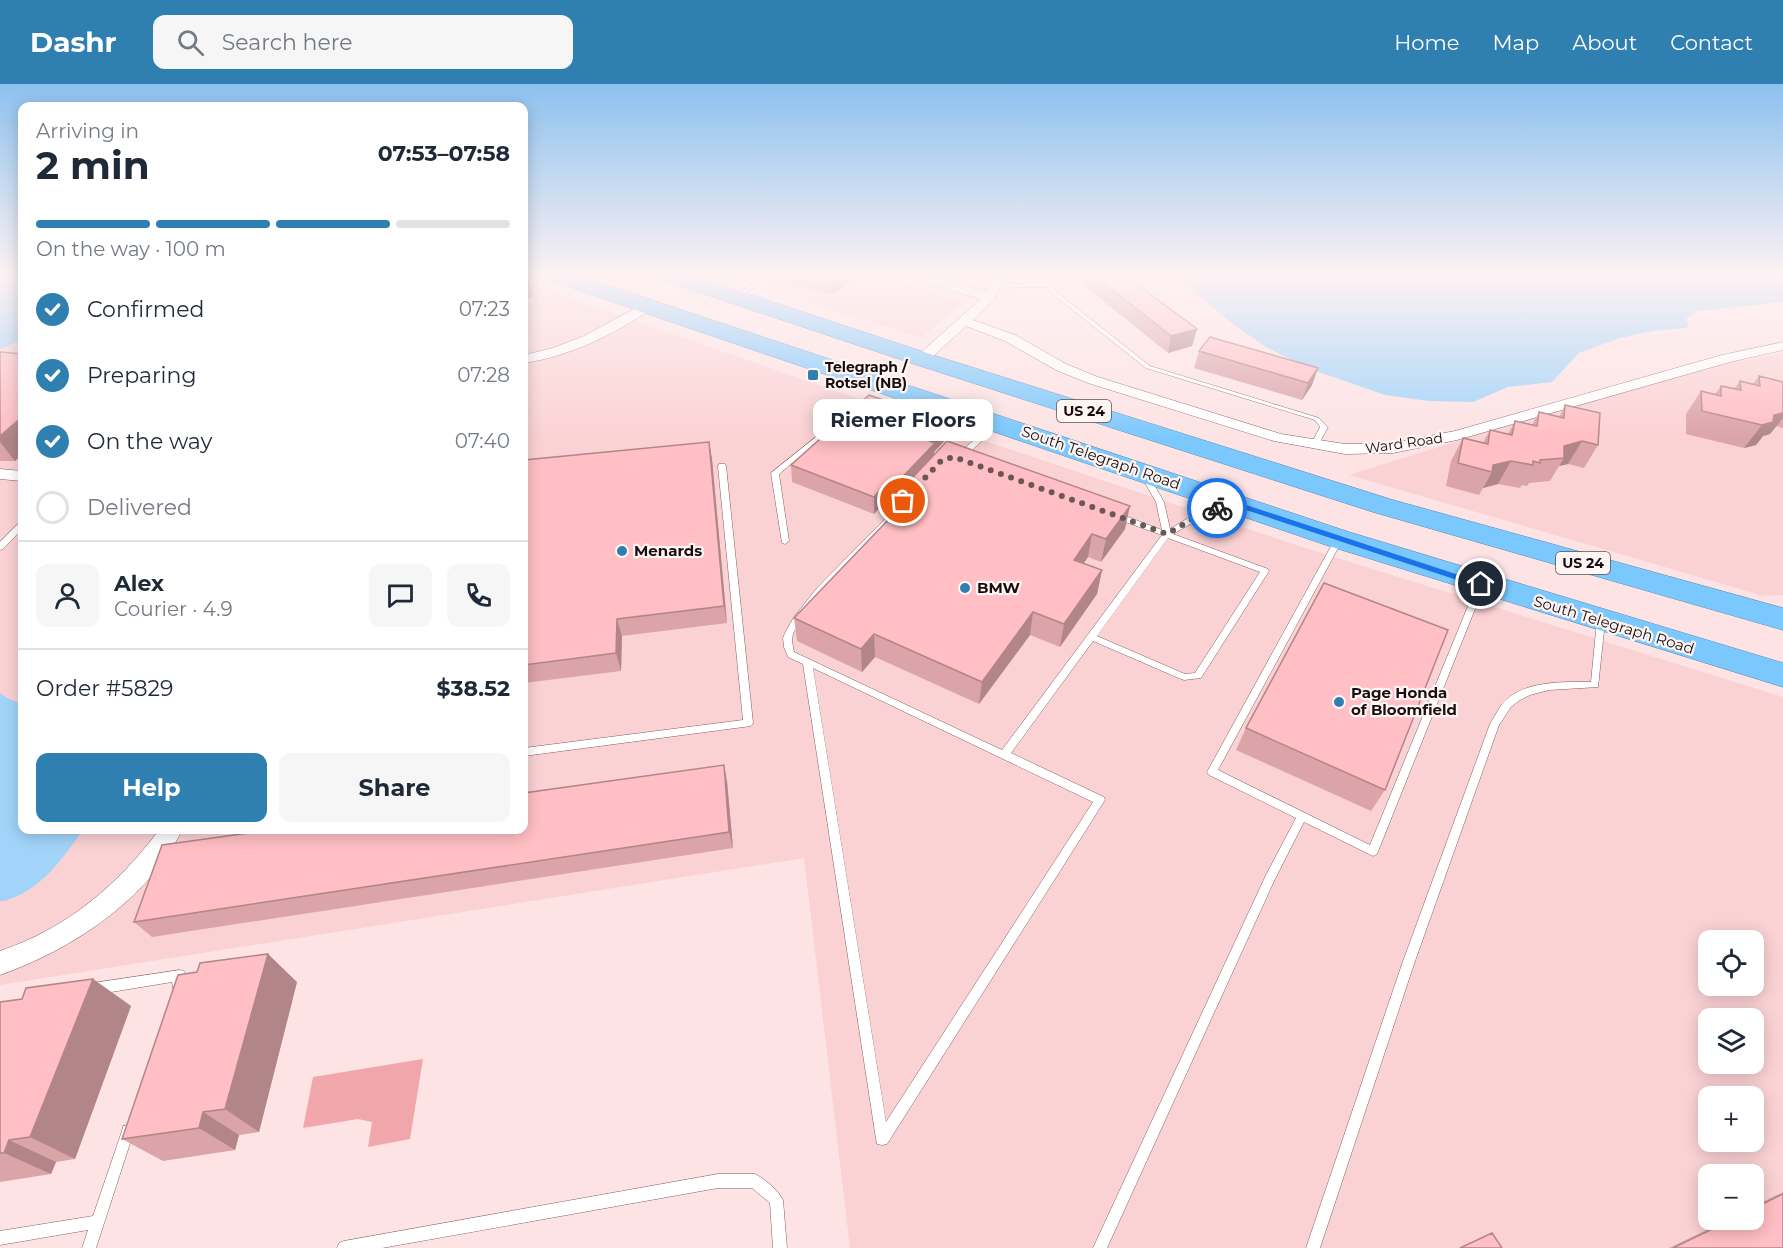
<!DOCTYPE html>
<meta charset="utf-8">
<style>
:root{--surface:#fff;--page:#f6f6f7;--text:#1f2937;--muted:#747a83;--line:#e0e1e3;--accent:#307fb1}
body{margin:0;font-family:Montserrat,sans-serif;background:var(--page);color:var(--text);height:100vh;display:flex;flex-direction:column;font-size:22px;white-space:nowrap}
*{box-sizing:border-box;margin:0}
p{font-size:20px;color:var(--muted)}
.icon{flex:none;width:33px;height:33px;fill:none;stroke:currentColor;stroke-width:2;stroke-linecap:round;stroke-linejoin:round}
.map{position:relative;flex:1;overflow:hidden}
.panel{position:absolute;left:18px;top:18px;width:510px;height:732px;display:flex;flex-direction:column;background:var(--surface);border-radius:12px;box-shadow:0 3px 15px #0003}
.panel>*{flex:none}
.tools{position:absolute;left:1698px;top:846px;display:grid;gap:12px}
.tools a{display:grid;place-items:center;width:66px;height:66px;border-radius:12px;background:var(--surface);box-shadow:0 3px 15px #0003;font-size:30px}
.pin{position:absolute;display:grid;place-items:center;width:51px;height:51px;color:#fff;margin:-26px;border:3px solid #fff;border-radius:50%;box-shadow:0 2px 6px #0007}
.courier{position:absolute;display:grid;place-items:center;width:60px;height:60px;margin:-30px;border:4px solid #1a73e8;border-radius:50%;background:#fff;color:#222;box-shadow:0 2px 8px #0007}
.bubble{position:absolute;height:42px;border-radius:12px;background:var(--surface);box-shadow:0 3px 15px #0003;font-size:20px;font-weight:700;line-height:42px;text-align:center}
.overview em{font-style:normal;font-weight:700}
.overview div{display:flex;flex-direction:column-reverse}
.overview{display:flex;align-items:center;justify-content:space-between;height:102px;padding:0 18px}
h1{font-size:39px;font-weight:700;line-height:45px}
.bar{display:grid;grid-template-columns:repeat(4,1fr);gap:9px 6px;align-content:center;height:72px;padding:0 18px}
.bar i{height:8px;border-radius:4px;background:var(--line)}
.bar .current{background:var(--accent)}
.bar p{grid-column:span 4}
.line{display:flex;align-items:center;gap:15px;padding:0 18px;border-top:2px solid var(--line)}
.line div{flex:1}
.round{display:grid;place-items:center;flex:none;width:63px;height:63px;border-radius:12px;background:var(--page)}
ol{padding:0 18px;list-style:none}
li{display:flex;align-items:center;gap:18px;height:66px}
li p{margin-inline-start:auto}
li .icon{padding:6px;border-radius:50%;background:var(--accent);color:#fff;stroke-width:4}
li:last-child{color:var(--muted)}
li i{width:33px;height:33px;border:3px solid var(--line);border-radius:50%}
.cta{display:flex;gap:12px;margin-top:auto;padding:12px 18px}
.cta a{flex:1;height:69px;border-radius:12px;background:var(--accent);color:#fff;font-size:24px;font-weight:700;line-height:69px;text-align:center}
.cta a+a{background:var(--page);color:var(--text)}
header{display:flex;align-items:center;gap:36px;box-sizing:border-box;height:84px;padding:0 30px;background:var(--accent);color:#fff}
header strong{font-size:28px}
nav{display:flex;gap:33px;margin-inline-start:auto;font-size:21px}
.search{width:420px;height:54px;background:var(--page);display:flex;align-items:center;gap:15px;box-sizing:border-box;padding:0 21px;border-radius:12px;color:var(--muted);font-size:22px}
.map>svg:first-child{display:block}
.built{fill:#fbd2d4;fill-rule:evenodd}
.green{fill:#f1a6ac}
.water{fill:#a2d4f9}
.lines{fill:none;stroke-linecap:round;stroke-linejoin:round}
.lane-casing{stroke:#835f61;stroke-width:1}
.street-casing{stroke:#835f61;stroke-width:1}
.highway-casing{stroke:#5987aa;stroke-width:1}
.lane{fill:#fff;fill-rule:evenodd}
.street{fill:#fff;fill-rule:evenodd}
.highway{fill:#7bc8fe;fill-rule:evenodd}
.wall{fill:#dba4a9}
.shaded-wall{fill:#b28689}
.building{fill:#ffbfc4;stroke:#b28689;stroke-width:1.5}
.route{fill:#1a73e8}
.done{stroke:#6a5859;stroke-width:6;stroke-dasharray:0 10.8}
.poi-dot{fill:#307fb1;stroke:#fef5f5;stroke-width:2}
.labels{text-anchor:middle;stroke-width:4.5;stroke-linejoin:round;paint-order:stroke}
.far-poi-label{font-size:14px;font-weight:bold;fill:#1b0d0e;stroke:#fef5f5;text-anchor:start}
.shield{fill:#fef5f5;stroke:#5f5353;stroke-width:1.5}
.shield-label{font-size:14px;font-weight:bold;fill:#1b0d0e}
.far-street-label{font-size:14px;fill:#1b0d0e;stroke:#fef5f5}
.street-label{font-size:15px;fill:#1b0d0e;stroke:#fef5f5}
.poi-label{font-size:15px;font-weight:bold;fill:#1b0d0e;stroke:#fef5f5;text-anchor:start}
</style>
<header>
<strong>Dashr</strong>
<div class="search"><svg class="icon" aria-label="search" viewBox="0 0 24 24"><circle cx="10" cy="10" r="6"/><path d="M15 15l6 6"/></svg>Search here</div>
<nav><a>Home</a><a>Map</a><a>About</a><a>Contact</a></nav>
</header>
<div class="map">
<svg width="1783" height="1164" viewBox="0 0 1783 1164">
<rect width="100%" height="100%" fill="#fde3e4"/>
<path class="built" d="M0,192H22V746H524V198L842,309L1299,462L1783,613V1164H850L804,774L0,901ZM1708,856H1754V902H1708ZM1708,934H1754V980H1708ZM1708,1012H1754V1058H1708ZM1708,1090H1754V1136H1708Z
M718,192H881L964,217L921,254L763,204Z
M1783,269V511L1764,512L1349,391L1531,334L1728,279Z"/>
<path class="green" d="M423,975L410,1055L368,1063L372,1038L358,1035L303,1044L313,993Z"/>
<path class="water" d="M0,192H22V256L0,265Z
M1176,192H1783V218L1698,227L1686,235L1689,242L1685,244L1653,247L1620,254L1579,269L1552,298L1508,303L1473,318L1429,317L1385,311L1310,285L1266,263L1230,238Z
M0,609L9,615L22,620V746H83C61,776 42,806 4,817H0Z"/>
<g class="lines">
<defs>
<path id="lane" d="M763,192H770L738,214H734V212Z
M1038,192H1044L1054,206L1150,282L1319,334L1328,343L1318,362L1314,364L1310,362L1320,343L1315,336L1146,284L1050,208L1046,203L995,204L992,202L995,200L1043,199Z
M851,325L854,327L853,328L779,390L789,457L785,460L782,459L771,389Z
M997,337L1001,339L999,340L965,373H959V369L995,338Z
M719,380H725L726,382L753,639L751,642L524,672V664L743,636L718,382Z
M1142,390H1148L1164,418L1170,445L1200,427L1229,419H1232L1233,421L1232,423L1206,431L1173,450L1268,485L1269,487L1201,594L1184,596L1181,595L1093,557L1011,669L1104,713L1105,716L887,1060L882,1061L877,1060L876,1055L803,580L788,573L784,563L783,554L785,549L794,533L818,503L886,434L888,429L907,408H913V412L895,432L893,437L838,492L811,523L793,549L792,557L794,568L1002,666L1162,451L1114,434L1113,432L1117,430H1120L1162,446L1156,418L1141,392ZM1168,454L1260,488L1195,589L1185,590L1097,552ZM813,584L1093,718L886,1038Z
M19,439H22V445L3,465L0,466V458Z
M1339,452L1343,455L1218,686L1370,761L1477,500L1481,497L1485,500L1377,770L1373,772L1369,770L1304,738L1274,797L1107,1164H1093L1266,791L1296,734L1209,691L1207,688L1335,455Z
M1601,534L1605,537L1598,603L1549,606L1530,611L1520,616L1511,623L1499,641L1414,880L1320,1164H1306L1402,880L1490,640C1494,633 1498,626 1502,620C1523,596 1563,598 1591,598L1597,537Z
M180,886L184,887L186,891L181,904L177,906L173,904L172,898L93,911L89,909L87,905L89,901L93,899Z
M128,1041L133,1042L134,1047L96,1164H82L88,1146L0,1161V1147L93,1132L122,1047L123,1042Z
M718,1090H755C765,1095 778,1106 783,1116L787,1164H773L770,1119L752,1104H718L382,1164H337L339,1159L344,1157Z"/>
<path id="street" d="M910,192H930L986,208L992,192H1004L994,216L973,236L1015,251L1066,280L1098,293L1281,350L1345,360L1393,359L1455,347L1722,271L1783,258V266L1730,278L1457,356L1393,369L1345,370L1274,357L1088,299L1056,286L1005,257L966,242L927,278H917L915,275L917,272L981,215L912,195Z
M647,218L652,219L654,222L652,225C612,251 571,272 524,279V271L553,264L584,252Z
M0,385L22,387V397L0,395Z
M159,746H182C148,816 71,866 0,891V867C66,845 118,801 159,746Z"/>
<path id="highway" d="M548,192H580L1349,448L1783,579V603L1329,462L551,197Z
M662,192H694L930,270L1393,416L1783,524V546L1373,428L914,280L665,197Z"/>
</defs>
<use href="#lane" class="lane-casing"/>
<use href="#street" class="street-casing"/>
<use href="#highway" class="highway-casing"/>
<use href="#lane" class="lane"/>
<use href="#street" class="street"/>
<use href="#highway" class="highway"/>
</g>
<path class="wall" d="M772,192H856V193L832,210L772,197Z
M1075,192H1126L1197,245L1192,262L1168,269L1077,196Z
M1199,267L1318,284L1312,301L1302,316L1194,284Z
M0,268L22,270V371L15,377H0Z
M1759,292L1783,298V344L1776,342L1770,350L1763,352L1756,361L1744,364L1686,350V330L1701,307L1715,310L1721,302L1734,305L1740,297L1753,300Z
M1565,321L1598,361L1584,384L1568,380L1559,382L1550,397L1529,399L1527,402L1522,401L1520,404L1498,400L1483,404L1479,411L1446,402L1451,377L1463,354L1483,359L1490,346L1508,350L1515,337L1532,341L1539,328L1559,333Z
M947,338L946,355L934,368V371L1125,445L1101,478L1088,473L1084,479L1102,486L1097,510L1060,563L1030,551L979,620L875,573L862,588L797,557L794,534L902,422V410L890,423L883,420L874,430L792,398L791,381Z
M709,358L712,375L727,539L622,552L621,587L524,599V376Z
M1246,644L1385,706L1371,727L1236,666Z
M727,697L733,764L152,853L134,838Z
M93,895L131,922L75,1075L56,1078L51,1090L0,1098V918L22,915Z
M297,898L259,1048L239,1051L235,1066L163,1077L122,1055Z
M1783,1108V1164H1669L1727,1136H1754V1122Z"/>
<path class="shaded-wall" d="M834,192H856V193L832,210L831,194Z
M529,197L533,212L524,217V200Z
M1197,245L1192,262L1168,269L1171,252Z
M1318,284L1312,301L1302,316L1308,299Z
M1783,329V334L1770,350L1763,352L1756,361L1744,364L1762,341L1774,331Z
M22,333V371L15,377L0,358V352Z
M947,338L946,355L934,368V376L902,405V410L890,423V406L929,357Z
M1582,357L1568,380L1559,382L1564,374V362Z
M709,358L712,375L727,539L724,522Z
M1511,377L1498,400L1483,404L1492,388L1493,381Z
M883,403V420L874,430V413Z
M1130,422L1125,445L1101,478L1106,455Z
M1092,450L1088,473L1069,499L1074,476Z
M1102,486L1097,510L1060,563L1064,540Z
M1033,528L1030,551L979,620L982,598Z
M617,535L622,552L621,587L616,569Z
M874,550L875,573L862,588L861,565Z
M724,681L727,697L733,764L729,748Z
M268,870L297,898L259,1048L225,1025Z
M93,895L131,922L75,1075L30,1053Z
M203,1028L239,1051L235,1066L199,1044Z
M9,1056L56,1078L51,1090L4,1069Z"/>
<path class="building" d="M1095,192H1126L1197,245L1171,252Z
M524,195L529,197L524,200Z
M1210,253L1318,284L1308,299L1199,267Z
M0,268L22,270V333L0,352Z
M1759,292L1783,298V329L1774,331L1773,338L1762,341L1702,327L1701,307L1721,312V302L1741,306L1740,297L1760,302Z
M869,311L947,338L929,357L935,359L890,406L883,403L874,413L791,381Z
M1565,321L1600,329L1598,361L1582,357L1564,362V374L1540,376V379L1533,377V381L1511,377L1493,381L1492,388L1458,379L1463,354L1488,360L1490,346L1512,351L1515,337L1537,342L1539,328L1564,334Z
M947,357L1130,422L1106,455L1092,450L1074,476L1102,486L1064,540L1033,528L982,598L874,550L861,565L794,534L914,409L902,405Z
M709,358L724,522L617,535L616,569L524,581V376Z
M1324,499L1448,546L1385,706L1246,644Z
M724,681L729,748L134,838L162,761L270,746H524V709Z
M268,870L225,1025L203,1028L199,1044L122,1055L178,891L197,888L200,879Z
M93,895L30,1053L9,1056L4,1069H0V918L22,915L26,904Z
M1783,1110V1164H1673L1731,1136H1754V1124Z
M1492,1149L1502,1164H1460Z"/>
<linearGradient id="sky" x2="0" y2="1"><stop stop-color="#8cc1ef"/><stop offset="0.54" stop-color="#fef2f3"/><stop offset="1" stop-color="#fef2f3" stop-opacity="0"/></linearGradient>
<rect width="1783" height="355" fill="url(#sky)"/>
<path class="route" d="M1231,418H1237L1486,500L1478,503L1234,422L1217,427L1213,424Z"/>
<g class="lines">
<path class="done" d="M903,417L942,376L954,373L1167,450L1203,429L1217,424"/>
</g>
<g class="poi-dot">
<rect x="807" y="285" width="12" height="12" rx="3"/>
<circle cx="622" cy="467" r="6"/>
<circle cx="965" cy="504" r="6"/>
<circle cx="1339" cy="618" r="6"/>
</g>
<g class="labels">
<g class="far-poi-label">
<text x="825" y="288">Telegraph /<tspan x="825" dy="16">Rotsel (NB)</tspan></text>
</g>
<g class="shield">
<rect x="1057" y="316" width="54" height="22" rx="4.5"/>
<rect x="1556" y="468" width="54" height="22" rx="4.5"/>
</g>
<g class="shield-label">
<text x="1084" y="332">US 24</text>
<text x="1583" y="484">US 24</text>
</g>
<g class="far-street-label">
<text transform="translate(1404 359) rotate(-8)" y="5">Ward Road</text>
</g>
<g class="street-label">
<text transform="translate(1101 374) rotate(19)" y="5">South Telegraph Road</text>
<text transform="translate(1614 541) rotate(17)" y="5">South Telegraph Road</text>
</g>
<g class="poi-label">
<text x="634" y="472">Menards</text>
<text x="977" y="509">BMW</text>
<text x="1351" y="614">Page Honda<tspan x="1351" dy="17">of Bloomfield</tspan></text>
</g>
</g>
</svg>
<div class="tools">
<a><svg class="icon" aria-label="locate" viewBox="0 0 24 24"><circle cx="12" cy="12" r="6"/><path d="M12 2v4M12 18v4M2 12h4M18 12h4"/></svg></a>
<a><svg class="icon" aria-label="layers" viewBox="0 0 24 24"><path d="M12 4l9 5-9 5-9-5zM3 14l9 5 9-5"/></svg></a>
<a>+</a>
<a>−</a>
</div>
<div class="pin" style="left:903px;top:417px;background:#ea580c"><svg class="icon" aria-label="bag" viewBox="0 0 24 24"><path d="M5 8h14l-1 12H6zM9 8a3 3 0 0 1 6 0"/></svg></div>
<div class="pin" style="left:1481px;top:500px;background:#1f2937"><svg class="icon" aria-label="home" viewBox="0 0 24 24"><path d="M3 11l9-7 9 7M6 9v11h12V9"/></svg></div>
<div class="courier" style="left:1217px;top:424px"><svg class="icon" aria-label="bike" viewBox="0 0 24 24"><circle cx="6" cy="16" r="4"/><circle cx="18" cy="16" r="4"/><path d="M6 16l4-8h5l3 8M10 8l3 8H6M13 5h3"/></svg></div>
<div class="bubble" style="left:813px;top:315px;width:180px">Riemer Floors</div>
<section class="panel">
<div class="overview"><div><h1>2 min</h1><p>Arriving in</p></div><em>07:53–07:58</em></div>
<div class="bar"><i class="current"></i><i class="current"></i><i class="current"></i><i></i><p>On the way · 100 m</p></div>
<ol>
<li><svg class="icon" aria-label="check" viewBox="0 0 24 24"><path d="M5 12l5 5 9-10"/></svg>Confirmed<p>07:23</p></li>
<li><svg class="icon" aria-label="check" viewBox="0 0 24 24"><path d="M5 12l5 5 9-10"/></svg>Preparing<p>07:28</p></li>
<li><svg class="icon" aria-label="check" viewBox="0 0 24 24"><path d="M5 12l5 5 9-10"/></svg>On the way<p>07:40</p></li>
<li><i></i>Delivered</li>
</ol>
<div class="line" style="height:108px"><a class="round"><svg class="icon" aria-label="person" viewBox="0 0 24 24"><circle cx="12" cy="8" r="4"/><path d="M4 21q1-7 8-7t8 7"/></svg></a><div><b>Alex</b><p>Courier · 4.9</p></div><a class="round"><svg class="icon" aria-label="chat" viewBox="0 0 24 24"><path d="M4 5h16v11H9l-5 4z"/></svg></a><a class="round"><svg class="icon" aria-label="phone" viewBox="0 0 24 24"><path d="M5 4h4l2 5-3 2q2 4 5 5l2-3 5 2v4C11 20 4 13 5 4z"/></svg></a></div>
<div class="line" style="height:78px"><div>Order #5829</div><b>$38.52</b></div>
<div class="cta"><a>Help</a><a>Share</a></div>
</section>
</div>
